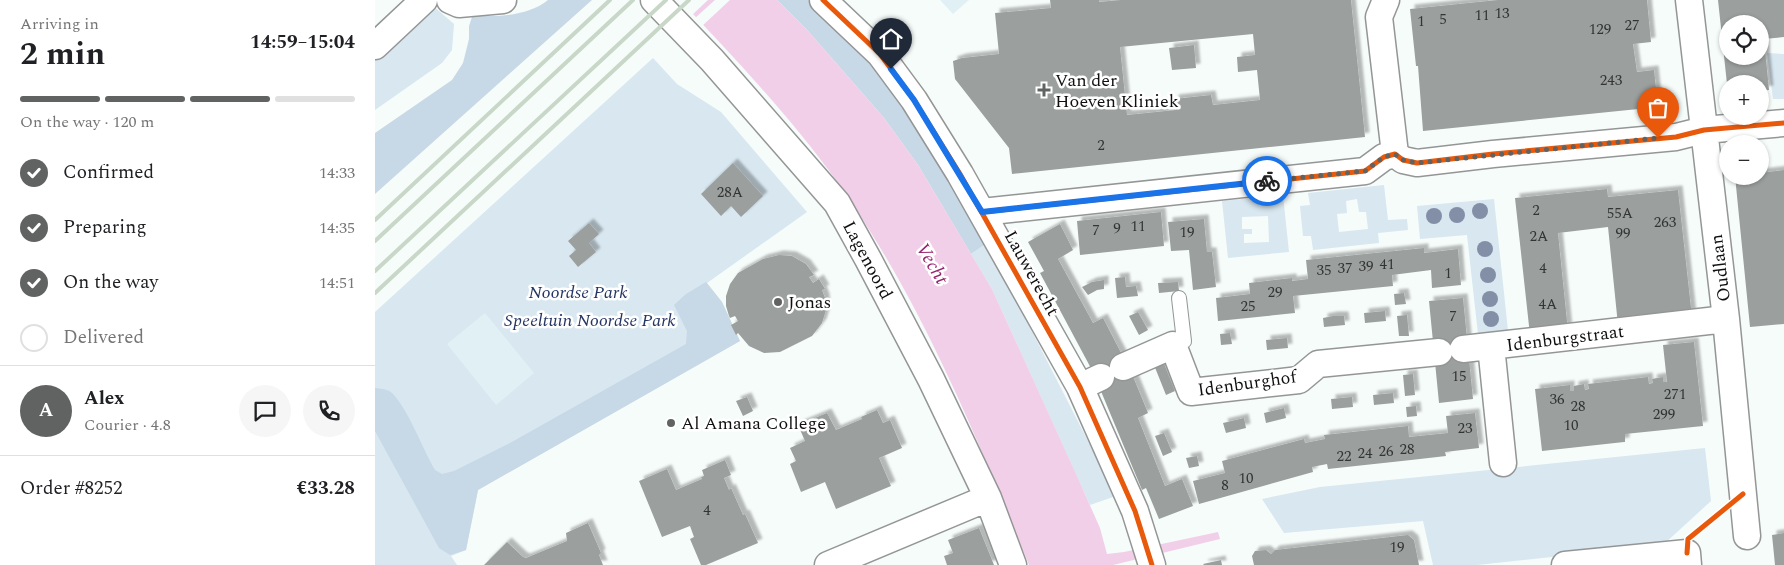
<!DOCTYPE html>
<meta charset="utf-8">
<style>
:root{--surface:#fff;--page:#f6f6f6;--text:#202124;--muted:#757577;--line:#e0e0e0;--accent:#606362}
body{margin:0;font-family:Spectral,serif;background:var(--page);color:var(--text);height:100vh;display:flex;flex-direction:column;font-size:19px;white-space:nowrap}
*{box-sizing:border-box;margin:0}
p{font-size:16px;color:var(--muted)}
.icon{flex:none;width:28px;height:28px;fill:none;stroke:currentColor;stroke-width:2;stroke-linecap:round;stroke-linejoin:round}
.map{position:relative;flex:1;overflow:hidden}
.drawer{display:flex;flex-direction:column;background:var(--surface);width:375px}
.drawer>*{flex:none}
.buttons{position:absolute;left:1344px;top:15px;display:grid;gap:10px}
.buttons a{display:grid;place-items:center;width:50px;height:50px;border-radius:50%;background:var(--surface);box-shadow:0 1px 4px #0004;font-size:25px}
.pin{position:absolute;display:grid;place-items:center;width:42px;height:42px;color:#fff;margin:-51px -21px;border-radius:50% 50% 50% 0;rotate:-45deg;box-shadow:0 0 5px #0007}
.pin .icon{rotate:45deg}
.courier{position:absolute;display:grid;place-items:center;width:50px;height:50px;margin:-25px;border:4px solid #1a73e8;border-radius:50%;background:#fff;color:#222;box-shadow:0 1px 6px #0007}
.head em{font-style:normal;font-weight:700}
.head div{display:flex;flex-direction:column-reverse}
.head{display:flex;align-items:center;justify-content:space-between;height:85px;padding:0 20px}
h1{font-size:32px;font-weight:700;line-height:38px}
.bar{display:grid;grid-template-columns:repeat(4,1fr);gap:8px 5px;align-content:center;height:60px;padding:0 20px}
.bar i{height:6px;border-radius:4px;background:var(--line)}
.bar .on{background:var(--accent)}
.bar p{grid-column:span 4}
.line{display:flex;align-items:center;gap:12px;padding:0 20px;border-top:1px solid var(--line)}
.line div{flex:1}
.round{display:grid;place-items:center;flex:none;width:52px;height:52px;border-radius:26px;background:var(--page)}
ol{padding:0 20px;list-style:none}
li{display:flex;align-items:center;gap:15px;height:55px}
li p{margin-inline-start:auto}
li .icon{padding:5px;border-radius:50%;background:var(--accent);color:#fff;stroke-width:4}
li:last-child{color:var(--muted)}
li i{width:28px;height:28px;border:2px solid var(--line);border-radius:50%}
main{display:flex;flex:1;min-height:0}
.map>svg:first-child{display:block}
.green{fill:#d8e7f0;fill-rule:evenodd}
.forest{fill:#c7d8e6}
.pitch{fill:#e1f0f4}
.water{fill:#f2cfe8}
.pier{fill:#f6fcfa}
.building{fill:#9ba09e;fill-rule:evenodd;filter:url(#shadow)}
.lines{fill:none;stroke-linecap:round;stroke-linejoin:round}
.lane-casing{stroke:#949695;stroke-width:16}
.street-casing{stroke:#949695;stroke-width:29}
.lane{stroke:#fefffe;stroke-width:14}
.street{stroke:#fefffe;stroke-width:26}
.rail{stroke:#c8d7c7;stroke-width:4}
.cycleway-casing{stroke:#fff;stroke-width:8}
.cycleway{stroke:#e8590c;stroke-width:5}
.tree{fill:#838fa7}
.done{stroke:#606362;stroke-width:5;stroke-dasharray:0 9}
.route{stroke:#1a73e8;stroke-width:6}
.poi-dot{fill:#606362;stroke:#fff;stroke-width:2}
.labels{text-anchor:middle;stroke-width:5;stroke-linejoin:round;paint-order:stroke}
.number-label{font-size:15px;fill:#333434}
.poi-label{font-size:18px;fill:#101010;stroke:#fff;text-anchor:start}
.street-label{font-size:18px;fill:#101010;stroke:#fff}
.park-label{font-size:18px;font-style:italic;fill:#253563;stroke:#fff}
.water-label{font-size:19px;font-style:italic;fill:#98236c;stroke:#fff}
</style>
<main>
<section class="drawer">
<div class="head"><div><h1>2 min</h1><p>Arriving in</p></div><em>14:59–15:04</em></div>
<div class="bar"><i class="on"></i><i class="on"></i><i class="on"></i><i></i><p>On the way · 120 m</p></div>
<ol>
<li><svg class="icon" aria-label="check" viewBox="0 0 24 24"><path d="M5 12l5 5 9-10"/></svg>Confirmed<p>14:33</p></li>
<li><svg class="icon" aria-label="check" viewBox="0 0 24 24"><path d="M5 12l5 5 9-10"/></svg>Preparing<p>14:35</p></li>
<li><svg class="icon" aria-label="check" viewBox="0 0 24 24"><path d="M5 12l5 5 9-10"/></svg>On the way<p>14:51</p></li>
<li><i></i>Delivered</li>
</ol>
<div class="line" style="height:90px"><b class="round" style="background:var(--accent);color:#fff">A</b><div><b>Alex</b><p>Courier · 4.8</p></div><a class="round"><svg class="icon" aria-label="chat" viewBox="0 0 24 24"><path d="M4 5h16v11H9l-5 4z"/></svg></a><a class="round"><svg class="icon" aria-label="phone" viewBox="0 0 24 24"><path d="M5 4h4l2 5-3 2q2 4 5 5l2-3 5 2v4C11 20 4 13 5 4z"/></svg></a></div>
<div class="line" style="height:65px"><div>Order #8252</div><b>€33.28</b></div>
</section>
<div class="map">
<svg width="1409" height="565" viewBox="0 0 1409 565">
<defs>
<filter id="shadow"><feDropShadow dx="4.5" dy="-4.5" stdDeviation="1" flood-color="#0004"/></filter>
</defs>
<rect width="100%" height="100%" fill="#f6fcfa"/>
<path class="green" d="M57,5L79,24L77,50L67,63L0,110V60Z
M1392,53L1409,54V99H1398Z
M278,58L302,84L346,112L432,212L332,283L347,302L365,341L103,490L91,550L76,556L82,565H0V312Z
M1009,185L1013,220L1032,219L1033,230L1003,233L1004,243L938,250L936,236H928L925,206L935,205L933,193ZM982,199L984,212H991L993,229L964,232L962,214L972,213L971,201Z
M908,195L914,252L853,258L847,201ZM893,216L894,242L869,243V234H877V229H867V217Z
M1119,199L1134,340L1104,343L1092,235L1045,239L1042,206Z
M612,243L741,496L715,505L617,289L596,254Z
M1330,448L1336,501L1288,545L1102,565H1058L1048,521L909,533L887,499L945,487Z"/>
<path class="forest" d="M173,0H217L0,194V133L77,80L88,63L94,39V26L97,17C104,15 110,16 117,16C135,16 159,12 173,0Z
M402,0H433L491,50L596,213L612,243L596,254L543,165L509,118L433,31Z
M331,282L347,302L365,341L103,490L91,550L75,555L64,548L0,431V388C7,389 13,389 18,394C35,413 47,448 60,470L67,474L79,471L135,443L311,344L312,331L299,305L311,294Z"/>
<path class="pitch" d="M565,0H594L578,14Z
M110,313L159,373L121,405L72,344Z"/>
<path class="water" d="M305,0H402L433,31L509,118L543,165L617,289L702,476L725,528L732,554L749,552L843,532L845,539L738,565H654C600,433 546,300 463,183C416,117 360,59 305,0Z"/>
<path class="pier" d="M302,0H333L316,16Z
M340,0H355L326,27L319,19Z"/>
<path class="building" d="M675,0H724V2L746,0H976L990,137L637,174L634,148L580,79L578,61L587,58L624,54L620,13L676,8ZM878,34L880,55L862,57L863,72L882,70L885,100L838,105L836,95L799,99L801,110L752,115L745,47Z
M1123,0H1272L1276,42L1258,44L1262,72L1279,70L1283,107L1048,131L1043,66H1041L1035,9Z
M1343,0H1409V37L1389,39L1394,90L1385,91V84H1352ZM1352,24H1385V56H1352Z
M819,45L821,68L797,70L794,48Z
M358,163L388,196L366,217L356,206L346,216L326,194Z
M1409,170V324L1375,327L1360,176H1385V173Z
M1232,189L1233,197L1303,190L1317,317L1243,325L1233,227L1183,233L1193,331L1155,335L1140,198Z
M786,212L789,246L705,255L702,221Z
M829,219L832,252H837L841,287L818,290L814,250L796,251L793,222Z
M214,223L224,234L214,243L221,252L203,267L194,256L201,250L193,241Z
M685,224L698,250L683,259L718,323L728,318L757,374L773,413L763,418L790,486L807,479L818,506L784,519L771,488L767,490L718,372L665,273L669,271L653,242Z
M1049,248V253L1083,249L1086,285L1057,288L1056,270L1017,275L1018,286L918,296L920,313L843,321L841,298L875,294L874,283L917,278V281L933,279L931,260Z
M404,255L417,256L431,264L439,275L434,277L438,283L444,279L450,289L447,290L450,298L451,310L447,323L437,336L405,352L389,353L374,346L363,333L361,335L356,325L363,321L360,316L355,318L354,316L351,306V296L355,284L363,273L388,259Z
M750,277L751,287L761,286L763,296L742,298L740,278Z
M729,280V289L722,290L713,295L707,287L717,282Z
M803,282L804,291L784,293L783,283Z
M1029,293L1031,304L1020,305L1019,294Z
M1088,298L1098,399L1064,403L1054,301Z
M1010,311L1011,321L990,323L989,313Z
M763,312L773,330L764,335L754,316Z
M1032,315L1034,336H1024L1022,316Z
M958,316H969L970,325L949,327L948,318Z
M855,333L857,344L846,345L845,334Z
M912,338L913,348L892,350L891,340Z
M1319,342L1328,426L1250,434V442H1249L1167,451L1160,389L1195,385V391H1199V386L1209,384L1210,390L1214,389L1213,384L1273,377L1274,384L1278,383L1277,379L1288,377V382H1292L1288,345Z
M788,361L800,391L791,395L779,365Z
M1038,374L1040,395L1030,396L1028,375Z
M1018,393L1019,403L999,405L998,395Z
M372,397L378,411L368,416L361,401Z
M977,397L978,407L957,409L956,399Z
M1041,406L1042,416L1032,417L1031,407Z
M909,408L911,418L891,423L889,413Z
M502,410L508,423L515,420L527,448L504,458L516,486L461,509L450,482L426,492L415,464L421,461L415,448L430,441L423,425L452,413L461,430L487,419L486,417Z
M1100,413L1104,448L1070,452L1071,456L1036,460L953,469L952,464L937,467L938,472L824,504L818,481L850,473L847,461L929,439L930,443L950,439L949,435L1033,426L1034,437L1073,433L1071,416Z
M869,418L871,428L851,433L848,423Z
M789,433L797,452L788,456L780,436Z
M822,456L824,466L814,468L811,458Z
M350,460L356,475L349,478L354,490L356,488L368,515L370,514L383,543L331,565H326L315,539L319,537L315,526L287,537L264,481L292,469L301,490L327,479L326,477L329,476L327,470Z
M213,523L226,553L224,555L228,565H109L132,542L148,557L151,558L192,541L191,533Z
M604,528L619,565H572L569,556L578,553L573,540Z
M1409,533V565H1400L1397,535Z
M1033,535L1039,540L1044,565H879L877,556L880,551L891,550L896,554L900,550Z
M846,560L847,565H829L828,564Z"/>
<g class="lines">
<defs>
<path id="lane" d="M798,345L809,341L804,298"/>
<path id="street" d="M75,0L84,4L128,0
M279,0L337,60L462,203L493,259L556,379L613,498L638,565
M448,0L505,54L539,100L585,174L705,387L760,511L777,565
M1011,0L1004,17L1020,154
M1314,0L1351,319L1372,536
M0,46L49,0
M607,212L990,171L1009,157L1020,154L1028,160L1042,163L1118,154L1301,137L1329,130L1409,123
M1116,346L1128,463
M1088,349L1351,319
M748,367L798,345L816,392L924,380L943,364L1064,352
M705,387L726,377
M453,565L613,498
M1190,565L1312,553L1313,565"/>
</defs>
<use href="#lane" class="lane-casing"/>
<use href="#street" class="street-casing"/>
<use href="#lane" class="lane"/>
<use href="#street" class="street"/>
<path class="rail" d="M0,220L235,0
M0,241L258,0
M0,271L291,0
M0,293L314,0"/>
<defs>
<path id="cycleway" d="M448,0L505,54L539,100L585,174L705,387L760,511L777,565
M607,212L990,171L1009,157L1020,154L1028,160L1042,163L1118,154L1301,137L1329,130L1409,123
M1312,553L1313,539L1368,494"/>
</defs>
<use href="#cycleway" class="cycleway-casing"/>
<use href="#cycleway" class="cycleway"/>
</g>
<g class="tree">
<circle cx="1105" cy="211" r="8"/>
<circle cx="1082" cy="215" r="8"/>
<circle cx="1059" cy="216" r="8"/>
<circle cx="1110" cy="249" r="8"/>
<circle cx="1113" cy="275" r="8"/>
<circle cx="1115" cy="299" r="8"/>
<circle cx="1116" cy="319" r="8"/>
</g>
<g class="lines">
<path class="done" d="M892,181L990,171L1009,157L1020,154L1028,160L1042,163L1283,138"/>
<path class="route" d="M516,69L539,100L607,212L892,181"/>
</g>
<g class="poi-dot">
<path d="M666.5 82.5h5v5h5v5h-5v5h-5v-5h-5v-5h5z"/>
<circle cx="403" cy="302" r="5"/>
<circle cx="296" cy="423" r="5"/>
</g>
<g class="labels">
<g class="number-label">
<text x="1127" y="18">13</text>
<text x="1107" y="20">11</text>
<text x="1068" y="24">5</text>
<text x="1046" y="26">1</text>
<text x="1257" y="30">27</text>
<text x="1225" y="34">129</text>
<text x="1236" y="85">243</text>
<text x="726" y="150">2</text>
<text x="355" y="197">28A</text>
<text x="1161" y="215">2</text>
<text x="1245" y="218">55A</text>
<text x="1290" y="227">263</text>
<text x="763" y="231">11</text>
<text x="742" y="233">9</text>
<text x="721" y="235">7</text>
<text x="812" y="237">19</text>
<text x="1248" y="238">99</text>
<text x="1164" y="241">2A</text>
<text x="1012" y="269">41</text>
<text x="991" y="271">39</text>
<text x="970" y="273">37</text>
<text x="1168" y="273">4</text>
<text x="949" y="275">35</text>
<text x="1073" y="278">1</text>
<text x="900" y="297">29</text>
<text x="1173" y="309">4A</text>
<text x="873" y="311">25</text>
<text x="1078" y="321">7</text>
<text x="1084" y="381">15</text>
<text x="1300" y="399">271</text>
<text x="1182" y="404">36</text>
<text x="1203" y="411">28</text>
<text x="1289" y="419">299</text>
<text x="1196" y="430">10</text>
<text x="1090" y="433">23</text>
<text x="1032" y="454">28</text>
<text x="1011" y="456">26</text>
<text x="990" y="458">24</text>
<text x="969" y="461">22</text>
<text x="871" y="483">10</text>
<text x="850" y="490">8</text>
<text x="332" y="515">4</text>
<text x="1022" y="552">19</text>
</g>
<g class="poi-label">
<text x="680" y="86">Van der<tspan x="680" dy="21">Hoeven Kliniek</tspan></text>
<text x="413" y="308">Jonas</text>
<text x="306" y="429">Al Amana College</text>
</g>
<g class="street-label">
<text transform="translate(493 260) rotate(62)" y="6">Lagenoord</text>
<text transform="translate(1345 268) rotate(-97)" y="6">Oudlaan</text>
<text transform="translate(657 273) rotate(61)" y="6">Lauwerecht</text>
<text transform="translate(1190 338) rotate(-7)" y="6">Idenburgstraat</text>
<text transform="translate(872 383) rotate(-8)" y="6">Idenburghof</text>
</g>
<g class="park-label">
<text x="203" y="298">Noordse Park</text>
<text x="215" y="326">Speeltuin Noordse Park</text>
</g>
<g class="water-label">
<text transform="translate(558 263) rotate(59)" y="7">Vecht</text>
</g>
</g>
</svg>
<div class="buttons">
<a><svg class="icon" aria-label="locate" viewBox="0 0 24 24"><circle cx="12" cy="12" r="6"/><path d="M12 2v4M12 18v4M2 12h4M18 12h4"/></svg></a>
<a>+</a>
<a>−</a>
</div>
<div class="pin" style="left:1283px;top:138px;background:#ea580c"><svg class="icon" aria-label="bag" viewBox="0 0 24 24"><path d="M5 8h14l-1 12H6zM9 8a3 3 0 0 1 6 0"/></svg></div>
<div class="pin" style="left:516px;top:69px;background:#1f2937"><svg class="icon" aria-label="home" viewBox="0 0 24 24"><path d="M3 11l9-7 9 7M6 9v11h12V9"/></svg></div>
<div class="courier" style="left:892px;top:181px"><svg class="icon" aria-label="bike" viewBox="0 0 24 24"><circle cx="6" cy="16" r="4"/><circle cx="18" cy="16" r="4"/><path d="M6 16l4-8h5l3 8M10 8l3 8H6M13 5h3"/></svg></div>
</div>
</main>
